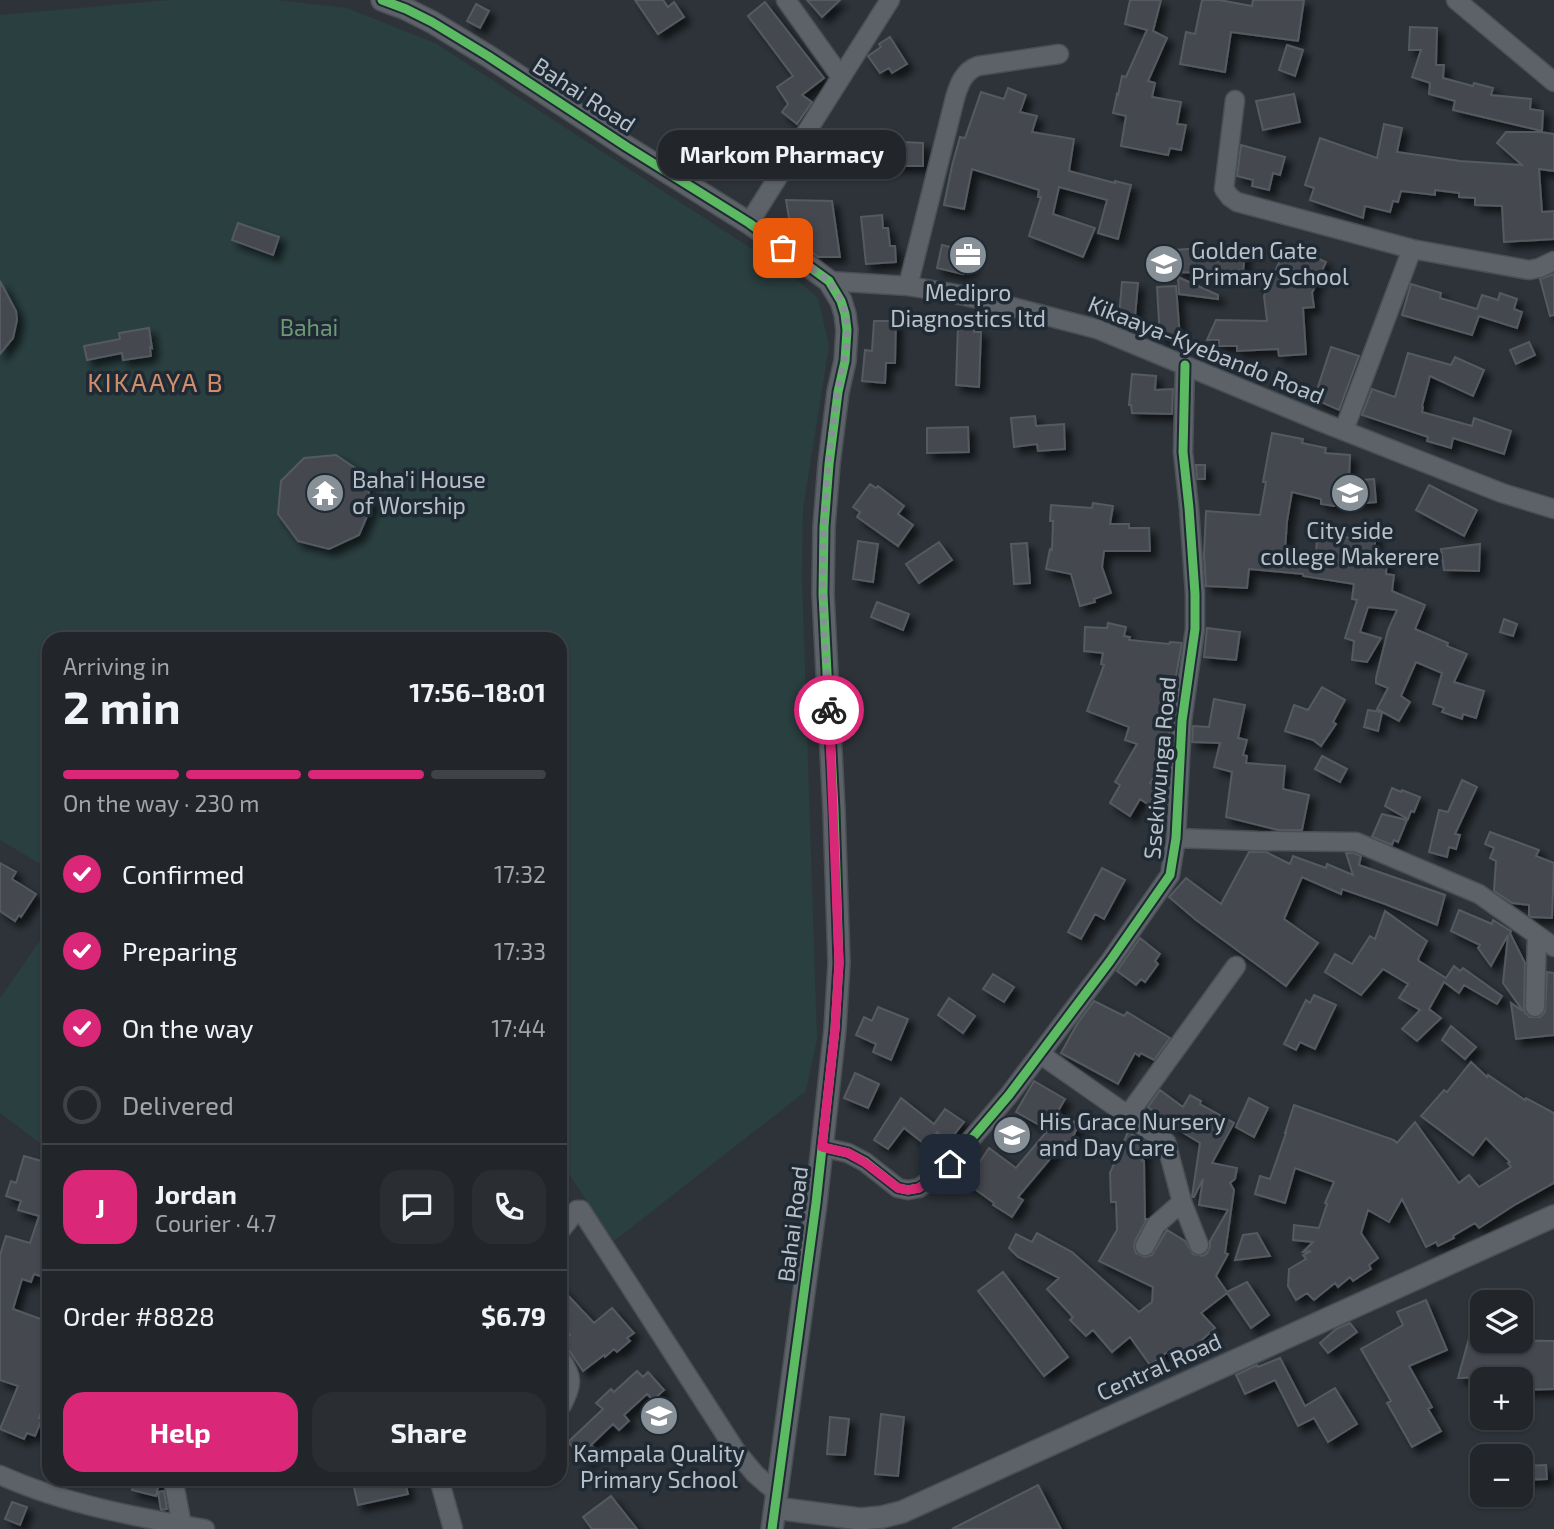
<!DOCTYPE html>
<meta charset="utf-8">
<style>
:root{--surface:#22262b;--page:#2a2e33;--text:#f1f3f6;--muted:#a2a5a9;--line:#3f4347;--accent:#db2777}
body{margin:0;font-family:"Exo 2",sans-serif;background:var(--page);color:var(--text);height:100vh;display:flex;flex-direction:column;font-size:26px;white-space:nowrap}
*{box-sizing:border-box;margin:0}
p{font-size:23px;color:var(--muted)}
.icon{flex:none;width:38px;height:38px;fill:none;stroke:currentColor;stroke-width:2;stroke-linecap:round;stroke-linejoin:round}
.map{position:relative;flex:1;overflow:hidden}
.drawer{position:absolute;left:42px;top:632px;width:525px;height:854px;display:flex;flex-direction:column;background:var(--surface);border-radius:21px;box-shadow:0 2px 5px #0004,0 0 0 2px var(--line)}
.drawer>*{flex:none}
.tools{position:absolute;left:1470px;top:1290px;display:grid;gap:14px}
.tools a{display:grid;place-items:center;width:63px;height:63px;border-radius:14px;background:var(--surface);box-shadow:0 2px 5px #0004,0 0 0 2px var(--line);font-size:35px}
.pin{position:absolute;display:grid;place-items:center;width:60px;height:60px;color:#fff;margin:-30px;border-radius:14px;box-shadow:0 4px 10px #0006}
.courier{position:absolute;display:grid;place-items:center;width:70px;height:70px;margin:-35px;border:5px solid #db2777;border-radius:50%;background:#fff;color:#222;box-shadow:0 2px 9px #0007}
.bubble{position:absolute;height:49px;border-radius:21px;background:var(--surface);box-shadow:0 2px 5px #0004,0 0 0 2px var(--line);font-size:23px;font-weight:700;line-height:49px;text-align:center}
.overview em{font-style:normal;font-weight:700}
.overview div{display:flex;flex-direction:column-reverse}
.overview{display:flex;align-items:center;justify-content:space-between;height:119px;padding:0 21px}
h1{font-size:46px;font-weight:700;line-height:52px}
.bar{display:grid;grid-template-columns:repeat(4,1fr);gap:10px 7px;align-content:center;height:84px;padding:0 21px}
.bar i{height:9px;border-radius:5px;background:var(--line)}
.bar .selected{background:var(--accent)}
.bar p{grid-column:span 4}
.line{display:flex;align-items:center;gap:18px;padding:0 21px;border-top:2px solid var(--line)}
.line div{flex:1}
.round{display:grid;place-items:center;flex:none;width:74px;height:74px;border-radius:21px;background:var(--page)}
ol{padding:0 21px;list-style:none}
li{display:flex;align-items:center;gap:21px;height:77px}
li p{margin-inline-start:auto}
li .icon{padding:7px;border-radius:50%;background:var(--accent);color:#fff;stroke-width:4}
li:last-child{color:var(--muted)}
li i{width:38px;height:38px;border:4px solid var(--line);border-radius:50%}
.action{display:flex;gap:14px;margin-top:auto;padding:14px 21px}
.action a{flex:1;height:80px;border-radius:21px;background:var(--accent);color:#fff;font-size:28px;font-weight:700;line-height:80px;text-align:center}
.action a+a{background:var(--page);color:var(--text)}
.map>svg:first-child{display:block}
.green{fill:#2a3f40}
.building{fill:#454a4f;stroke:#545a61;stroke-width:2;filter:url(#shadow)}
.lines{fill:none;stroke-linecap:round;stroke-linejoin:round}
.minor-casing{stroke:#4a4f54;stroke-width:21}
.tertiary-casing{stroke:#4a4f54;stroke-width:24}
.minor{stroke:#5d6268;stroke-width:18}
.tertiary{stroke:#5d6268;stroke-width:21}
.cycleway-casing{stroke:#1f2a34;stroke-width:13}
.cycleway{stroke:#5cba63;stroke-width:9}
.done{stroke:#878f97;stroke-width:7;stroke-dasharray:0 12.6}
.route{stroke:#db2777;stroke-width:9}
.labels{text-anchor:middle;stroke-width:7;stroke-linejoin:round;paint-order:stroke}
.street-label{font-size:23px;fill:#b7c0c9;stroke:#1f2a34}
.poi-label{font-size:23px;fill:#b7c0c9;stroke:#1f2a34;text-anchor:start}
.park-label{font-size:23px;fill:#6f9975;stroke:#1f2a34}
.quarter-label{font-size:26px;letter-spacing:2px;fill:#d08e6b;stroke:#1f2a34}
</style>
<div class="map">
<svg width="1554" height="1529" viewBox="0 0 1554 1529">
<defs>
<filter id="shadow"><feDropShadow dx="6" dy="6" stdDeviation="3.5" flood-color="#0009"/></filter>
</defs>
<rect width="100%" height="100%" fill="#2d3339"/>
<path class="green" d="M169,0H276L347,8L435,43L789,273L818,298L829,346L803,509L802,578L817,1039L806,1091L614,1241L560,1161V639H49V869L0,840V15Z
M49,928V1150L0,1113V998Z"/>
<path class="building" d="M635,0H663L668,7L674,2L684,17L658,34Z
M807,0H840L822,17Z
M1130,0H1161L1153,31L1167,38L1148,81L1155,83L1152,97L1181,102L1177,124L1186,125L1181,150L1170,148L1168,155L1121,146L1126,116L1113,113L1117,94L1118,95L1122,76L1126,77L1147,30L1125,24Z
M1202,0H1219L1252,6L1253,0H1304L1298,41L1231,32L1225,72L1180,64L1186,32L1195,34Z
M765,2L824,78L802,95L812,102L797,124L782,112L788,104L777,87L793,76L748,16Z
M476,4L489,11L480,28L467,21Z
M1410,27L1437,28L1436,65H1444L1443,78L1473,86L1474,83L1493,88L1491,95L1531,99L1530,109L1543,111L1542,131L1453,110L1455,101L1429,94L1430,83L1412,77L1421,50H1409Z
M890,37L907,64L892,73L889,68L880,73L868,56L881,47L879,44Z
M1287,45L1303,50L1295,76L1279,70Z
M1008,88L1026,95L1020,112L1037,116L1032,132L1074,139L1069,171L1115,183V181L1131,185L1118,239L1098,233L1107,200L1059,187L1053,214L1095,228L1083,257L1029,236L1041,197H1038L1039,190L972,169L964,209L944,205L952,166L960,137L965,138L981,92L1004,99Z
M1294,94L1300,122L1263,130L1256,101Z
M1384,124L1402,128L1397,152L1460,161L1522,165L1497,143L1506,132H1541L1554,134V171L1539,169L1542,212L1554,211V239L1504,242L1502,206L1475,205V198L1459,197V193L1435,190V195L1401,191L1398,202L1393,201L1390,212L1365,206L1363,218L1310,200L1314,188L1305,185L1320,138L1377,158Z
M904,142L923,143V166H883L882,143Z
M1241,145L1285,157L1280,175L1273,173L1269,190L1252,186L1253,180L1237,176Z
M786,200L832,201L840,257H818L808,249L790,224Z
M882,215L883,228H888L890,246H895L896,262L866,264L861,217Z
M238,223L279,237L273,255L232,240Z
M942,245L975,253L970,271L964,269L963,274L937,268Z
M1287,245L1326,262L1312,293L1314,307L1303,308L1306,354L1279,356L1278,349L1237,351V346H1219V340H1207L1216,320L1267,321L1264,296Z
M1202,248L1245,251L1243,273L1224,274L1177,272L1175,250Z
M1554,274V315L1550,316L1540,279Z
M1178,277L1218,295V299L1179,294Z
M0,281L16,311L17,320L13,338L0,354Z
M1122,282L1138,283L1135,317L1119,316Z
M1411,284L1441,293L1440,298L1477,309L1482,295L1498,300L1500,293L1517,299L1514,309L1522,312L1517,328L1479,316L1472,335L1402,315Z
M1176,286L1180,338L1160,339L1157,287Z
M874,321H896L895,363H886L885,383L862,381L865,350L872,351Z
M958,325L974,326V332H981L979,387L956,385Z
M149,328L152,348L150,347L151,356L123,360L122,353L87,360L84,346L120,339L119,333Z
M1529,342L1535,355L1516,364L1510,350Z
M1331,347L1359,356L1339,410L1314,399Z
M1408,353L1451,365L1455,357L1484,370L1473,396L1430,376L1422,406L1423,407L1422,412L1472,426L1474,418L1511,431L1504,454L1453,438L1451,448L1427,441L1428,437L1362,415L1372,389L1395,397Z
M1132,374L1156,376L1155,390L1173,389L1172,414L1132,413L1131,405H1129Z
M1035,416L1036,426L1064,424L1065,449L1038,451L1037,444L1014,447L1011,418Z
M968,427L969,452L927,453V428Z
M1272,433L1303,439L1302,443L1326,448L1325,453L1350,455L1349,481L1374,479L1376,502L1334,506L1321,504V499L1292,492L1287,521L1285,551L1316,556L1317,535L1354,538L1355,525L1376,526L1374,559H1387L1386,574L1394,575L1392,591L1425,605L1415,629L1448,643L1447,646L1467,654L1454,682L1484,691L1476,718L1463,714L1462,719L1442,712L1444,708L1433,704L1442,673L1416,662L1401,696L1410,702L1399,721L1377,709L1388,688L1376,683V678L1388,630L1397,610L1368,607L1360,632L1381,638L1367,662L1352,660L1354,641L1345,638L1357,600L1352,599L1354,584L1303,576V574L1249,569L1247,588L1206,586L1204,555L1206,511L1260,515L1266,482H1263Z
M336,455L364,474L372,505L359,535L329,549L298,541L278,514L281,481L304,458Z
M1196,465H1205V479H1197Z
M870,484L876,488L878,486L904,506L898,514L913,525L898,546L857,517L860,512L853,507Z
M1429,485L1477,510L1464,536L1416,510Z
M1093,503L1113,506L1110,524H1129V528H1149L1150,551H1104L1102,567L1111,593L1094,599L1095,602L1080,606L1071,574L1046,569L1050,549L1052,550L1053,521H1050L1051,505L1092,508Z
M858,541L878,544L873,582L853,579Z
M939,542L952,560L919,583L906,564Z
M1027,543L1030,583L1014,584L1011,544Z
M1480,544L1479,571L1444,570L1441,549Z
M877,602L909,614L903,630L871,617Z
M1504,619L1517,624L1513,636L1500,632Z
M1108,623L1126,627L1124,636L1130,637L1129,640L1169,644L1170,642L1182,643L1167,726H1170L1167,763L1163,762L1150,783L1159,788L1149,805L1140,799L1130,816L1110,803L1120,785L1115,782L1137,744L1125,740L1129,727L1087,711L1104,665L1101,664L1103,653L1084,651L1085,627L1107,628Z
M1207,628L1240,632L1236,660L1204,657Z
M1322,687L1345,700L1333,722L1336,724L1321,746L1313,740L1285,731L1294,705L1308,710Z
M1214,699L1245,705L1238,738L1247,740L1243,755L1247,756L1246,763L1285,766L1283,789L1309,795L1302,830H1278L1226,817L1232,772L1214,767L1220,743L1192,742L1193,726L1209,727Z
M1368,710L1382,712L1378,731L1364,727Z
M1322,756L1347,769L1340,782L1315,769Z
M1462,780L1477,787L1455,834L1460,835L1456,849L1449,847L1447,857L1429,852L1439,810L1448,812Z
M1392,788L1401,792L1402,790L1420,797L1414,812L1411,811L1408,819L1385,806Z
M1382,814L1407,820L1398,842L1394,840L1392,845L1372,837Z
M1490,832L1539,850L1536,856L1554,863L1552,918L1531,917L1529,916V905L1512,903L1494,891L1496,861L1490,858L1494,848L1485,844Z
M1249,852H1266L1290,864L1293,856L1326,868L1327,864L1353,875L1346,853H1354L1361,856L1359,865L1445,895L1437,925L1385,904L1342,889L1341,894L1302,877L1284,919L1318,943L1286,986L1196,920L1169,897L1186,878L1221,904Z
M0,863L16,872L12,879L36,894L21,917L19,915L15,921L0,911Z
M1102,868L1125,880L1104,919L1095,914L1081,939L1068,932Z
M1459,910L1492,924L1493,920L1511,931L1510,933L1525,963L1524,1007L1525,1013L1530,1017H1540L1545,1012L1547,972L1554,973V1035L1516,1039L1511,1003L1523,1011L1503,983L1508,935L1491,966L1478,948L1480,945L1451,931Z
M1385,911L1427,941L1418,959L1419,961L1446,978L1454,966L1460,971L1463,968L1502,996L1497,1004L1464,985L1459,993L1444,982L1429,1009L1441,1018L1417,1041L1402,1029L1420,1010L1399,998L1408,984L1383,969L1361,995L1325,972L1335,954L1352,964L1370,936L1375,939Z
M1140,938L1160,954L1155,961L1158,964L1145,982L1141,979L1136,985L1117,971Z
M993,974L1014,987L1004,1002L983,989Z
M1314,995L1336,1005L1315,1049L1300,1042L1296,1050L1284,1044L1306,1000L1310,1003Z
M949,998L975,1016L963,1033L938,1015Z
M1094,1001L1124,1016L1127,1012L1170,1038L1154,1060L1141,1053L1139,1056L1135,1053L1118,1084L1061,1053L1077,1024Z
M878,1007L908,1019L891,1060L873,1052L876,1044L856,1035L864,1017L872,1021Z
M1451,1026L1476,1047L1465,1059L1442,1040Z
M1471,1062L1487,1077L1488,1075L1525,1100L1526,1098L1554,1113V1183L1516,1204L1479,1228L1475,1223L1453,1236L1454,1238L1438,1246L1436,1242L1426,1247L1402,1199L1389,1222L1368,1210L1361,1233L1378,1258L1369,1265L1371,1269L1353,1281L1350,1277L1338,1287L1335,1283L1314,1300L1307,1293L1296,1300L1288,1286L1289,1269L1306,1259L1303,1255L1311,1251L1303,1252L1313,1242L1293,1240L1294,1225L1319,1228L1327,1204L1325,1203L1334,1182L1295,1168L1285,1203L1255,1194L1260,1176L1270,1179L1286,1133H1285L1294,1105L1394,1140L1397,1143L1415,1122L1459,1183L1469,1175L1479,1187L1511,1167L1508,1163L1510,1162L1486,1138L1473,1155L1421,1116L1444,1090L1447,1092Z
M855,1073L879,1084L868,1108L844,1098Z
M1034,1081L1065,1099L1057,1113L1079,1124L1070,1143L1065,1141L1018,1197L1023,1200L1012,1217L993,1205L994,1203L961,1179L970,1166L975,1169L989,1148L1016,1168L1048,1130L1016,1112Z
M1160,1090L1183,1107L1190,1095L1201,1101L1200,1104L1234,1123L1212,1163L1237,1168L1235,1179L1230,1183L1234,1190L1225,1253L1228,1254L1216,1276L1227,1292L1247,1282L1269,1315L1251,1328L1227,1293L1201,1313L1215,1328L1192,1349L1189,1347L1183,1353L1181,1350L1174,1356L1170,1350L1150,1365L1130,1337L1112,1352L1093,1330L1086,1336L1070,1320L1073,1317L1047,1289L1059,1278L1018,1257L1009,1248L1016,1234L1032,1242L1037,1233L1072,1252L1139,1312L1152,1302L1153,1287L1099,1261L1117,1230L1116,1202H1111L1110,1173L1128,1132L1149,1144L1142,1161H1144L1145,1219H1147L1135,1241L1134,1247L1136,1253L1145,1257L1152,1255L1167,1230L1185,1241L1193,1254L1203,1256L1207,1253L1210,1247V1241L1228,1210L1199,1205L1203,1179L1194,1197H1192L1200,1143L1172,1126L1148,1107Z
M901,1098L934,1124L945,1109L964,1122L949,1141L937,1132L927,1146L904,1128L888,1149L874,1140Z
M1249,1098L1268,1108L1254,1137L1236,1127Z
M24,1156L45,1162L44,1165L49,1167V1279L34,1274L31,1282L22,1279L13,1309L49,1322V1333L44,1353L49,1352V1388L39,1418L42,1419L35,1436L27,1433L24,1439L0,1429L18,1386L0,1380V1255L6,1236L30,1243L39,1216L18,1210L21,1201L6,1196L11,1181L16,1183Z
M1257,1233L1270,1256L1235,1260L1243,1235Z
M1003,1272L1068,1357L1044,1376L978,1291Z
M560,1287L594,1323L612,1308L634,1333L627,1338L630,1341L617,1352L614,1349L605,1357L604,1355L583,1371L570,1352L560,1342L570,1335L560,1324Z
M1426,1300L1447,1350L1409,1366L1432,1407L1428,1409L1441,1431L1412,1447L1387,1403L1391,1401L1361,1349L1403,1325L1397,1312Z
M1478,1306H1482V1340L1554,1341V1389L1521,1390V1379H1494V1377L1458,1378Z
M1350,1323L1357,1332L1328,1353L1320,1343L1336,1329Z
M1280,1358L1305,1406L1335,1388L1357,1424L1328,1442L1314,1418L1298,1426L1275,1380L1245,1394L1236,1375L1257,1365L1258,1367Z
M637,1371L643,1377L648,1372L664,1390L653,1400L647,1394L624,1415L629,1421L619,1430L613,1424L591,1445L598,1452L587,1462L568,1442L603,1409L596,1403L611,1389L614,1392Z
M881,1414L904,1417L898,1476L875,1474Z
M830,1417L849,1419L845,1455L827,1454Z
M1546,1465L1547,1479L1523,1480L1522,1466Z
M135,1479H160L156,1496L132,1490Z
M373,1479H404L408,1494L358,1505L353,1483Z
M1038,1485L1061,1529H952Z
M164,1491L167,1509L161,1510L158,1492Z
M611,1496L637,1529H592L583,1517Z
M12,1502L27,1507L20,1525L5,1519Z"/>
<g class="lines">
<defs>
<path id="minor" d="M786,0L841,77
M1456,0L1554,82
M1235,100L1224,189L1230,197L1237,202L1412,249L1529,270L1539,268L1554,261
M749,223L890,0
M829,281L908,286L951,293L997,303L1097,329L1319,421L1502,493L1554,509
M908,286L955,98C959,84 964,71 978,66L1059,54
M1344,430L1412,249
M1176,838L1258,841L1356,842L1479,894L1554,947
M1535,1007L1537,935
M1040,1054L1166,1142L1182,1202L1199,1245
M1128,1115L1236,966
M822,1147L848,1153L865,1162L898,1188L908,1190L919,1188L932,1179L950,1164L1009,1095L1110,961L1170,875L1176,838L1182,721L1195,629V594L1189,508L1183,452L1185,365
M560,1231L577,1210H581L736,1451L755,1474L776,1492
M1145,1246L1156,1225L1182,1202
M560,1358C574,1378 572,1384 562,1405
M0,1475C64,1504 136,1517 205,1529
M173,1479L182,1525
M439,1479L453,1529"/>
<path id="tertiary" d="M382,0L406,9L432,22L488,56L627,147L749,223L829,281L841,301L845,314L847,330L845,361L838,392L829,464L824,527L823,594L834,810L839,963L835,1029L816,1203L772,1529
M775,1508L860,1519L882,1517L902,1512L1554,1216"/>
</defs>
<use href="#minor" class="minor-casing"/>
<use href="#tertiary" class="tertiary-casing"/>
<use href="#minor" class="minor"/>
<use href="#tertiary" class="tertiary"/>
<defs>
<path id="cycleway" d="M382,0L406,9L432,22L488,56L627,147L749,223L829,281L841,301L845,314L847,330L845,361L838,392L829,464L824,527L823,594L834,810L839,963L835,1029L816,1203L772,1529
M822,1147L848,1153L865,1162L898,1188L908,1190L919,1188L932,1179L950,1164L1009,1095L1110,961L1170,875L1176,838L1182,721L1195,629V594L1189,508L1183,452L1185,365"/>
</defs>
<use href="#cycleway" class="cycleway-casing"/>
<use href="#cycleway" class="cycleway"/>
</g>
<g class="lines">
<path class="done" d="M783,248C804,263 831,277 841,301C854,329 843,362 838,391C827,457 822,526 823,593C823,632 827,671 829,710"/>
<path class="route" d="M829,710L839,963L835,1029L822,1147L848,1153L864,1162L898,1188L908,1190L919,1188L950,1164"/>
</g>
<defs>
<symbol id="office-disc" viewBox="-11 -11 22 22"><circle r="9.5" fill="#878f97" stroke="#1f2a34"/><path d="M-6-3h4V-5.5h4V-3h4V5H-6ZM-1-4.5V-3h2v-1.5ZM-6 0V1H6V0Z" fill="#fff"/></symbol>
<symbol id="school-disc" viewBox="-11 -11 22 22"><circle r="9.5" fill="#878f97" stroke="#1f2a34"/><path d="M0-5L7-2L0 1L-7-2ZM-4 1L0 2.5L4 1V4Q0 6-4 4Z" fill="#fff"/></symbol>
<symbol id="temple-disc" viewBox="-11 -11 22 22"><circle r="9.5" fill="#878f97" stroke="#1f2a34"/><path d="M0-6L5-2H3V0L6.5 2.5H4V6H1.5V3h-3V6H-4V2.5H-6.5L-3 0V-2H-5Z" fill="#fff"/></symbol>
</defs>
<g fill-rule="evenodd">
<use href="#office-disc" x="946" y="233" width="44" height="44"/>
<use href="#school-disc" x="1142" y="242" width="44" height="44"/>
<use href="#temple-disc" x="303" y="471" width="44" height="44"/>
<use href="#school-disc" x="1328" y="471" width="44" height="44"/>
<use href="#school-disc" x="990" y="1113" width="44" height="44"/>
<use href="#school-disc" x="637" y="1394" width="44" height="44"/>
</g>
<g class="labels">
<g class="street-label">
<text transform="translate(584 95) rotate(33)" y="8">Bahai Road</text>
<text transform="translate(1206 350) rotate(22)" y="8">Kikaaya-Kyebando Road</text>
<text transform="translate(1160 768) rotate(-85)" y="8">Ssekiwunga Road</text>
<text transform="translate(793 1224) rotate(-83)" y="8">Bahai Road</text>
<text transform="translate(1159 1367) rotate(-24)" y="8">Central Road</text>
</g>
<g class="poi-label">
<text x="1191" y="259">Golden Gate<tspan x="1191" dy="26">Primary School</tspan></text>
<text x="968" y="301" text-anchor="middle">Medipro<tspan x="968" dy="26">Diagnostics ltd</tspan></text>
<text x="352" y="488">Baha'i House<tspan x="352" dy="26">of Worship</tspan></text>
<text x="1350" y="539" text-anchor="middle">City side<tspan x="1350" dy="26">college Makerere</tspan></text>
<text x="1039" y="1130">His Grace Nursery<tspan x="1039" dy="26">and Day Care</tspan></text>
<text x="659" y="1462" text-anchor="middle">Kampala Quality<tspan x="659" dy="26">Primary School</tspan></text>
</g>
<g class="park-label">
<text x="309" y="336">Bahai</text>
</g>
<g class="quarter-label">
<text x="156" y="392">KIKAAYA B</text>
</g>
</g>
</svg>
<div class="tools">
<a><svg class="icon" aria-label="layers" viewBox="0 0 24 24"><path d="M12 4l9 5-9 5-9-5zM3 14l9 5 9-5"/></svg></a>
<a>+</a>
<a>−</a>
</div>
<div class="pin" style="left:783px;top:248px;background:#ea580c"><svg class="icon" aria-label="bag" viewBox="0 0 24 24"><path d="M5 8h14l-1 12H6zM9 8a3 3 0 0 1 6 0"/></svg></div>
<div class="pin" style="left:950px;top:1164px;background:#1f2937"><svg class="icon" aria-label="home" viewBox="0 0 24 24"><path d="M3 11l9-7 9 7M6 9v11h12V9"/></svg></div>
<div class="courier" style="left:829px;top:710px"><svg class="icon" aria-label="bike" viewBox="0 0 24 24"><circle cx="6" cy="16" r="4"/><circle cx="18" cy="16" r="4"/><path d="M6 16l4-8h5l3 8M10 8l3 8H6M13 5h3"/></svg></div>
<div class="bubble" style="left:658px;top:130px;width:248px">Markom Pharmacy</div>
<section class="drawer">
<div class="overview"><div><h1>2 min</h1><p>Arriving in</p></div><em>17:56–18:01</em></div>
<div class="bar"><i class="selected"></i><i class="selected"></i><i class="selected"></i><i></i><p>On the way · 230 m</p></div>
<ol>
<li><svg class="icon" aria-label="check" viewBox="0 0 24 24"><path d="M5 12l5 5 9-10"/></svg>Confirmed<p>17:32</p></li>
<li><svg class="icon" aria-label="check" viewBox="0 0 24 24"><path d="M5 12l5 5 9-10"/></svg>Preparing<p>17:33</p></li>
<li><svg class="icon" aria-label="check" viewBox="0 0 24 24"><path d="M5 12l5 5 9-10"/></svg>On the way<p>17:44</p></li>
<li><i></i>Delivered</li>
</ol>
<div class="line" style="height:126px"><b class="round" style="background:var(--accent);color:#fff">J</b><div><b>Jordan</b><p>Courier · 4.7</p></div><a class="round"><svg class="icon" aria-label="chat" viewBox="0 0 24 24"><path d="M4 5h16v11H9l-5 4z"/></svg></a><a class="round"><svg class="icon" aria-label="phone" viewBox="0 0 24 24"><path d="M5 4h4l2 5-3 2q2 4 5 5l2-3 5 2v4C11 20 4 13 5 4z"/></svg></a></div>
<div class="line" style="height:91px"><div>Order #8828</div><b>$6.79</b></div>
<div class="action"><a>Help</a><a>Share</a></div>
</section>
</div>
